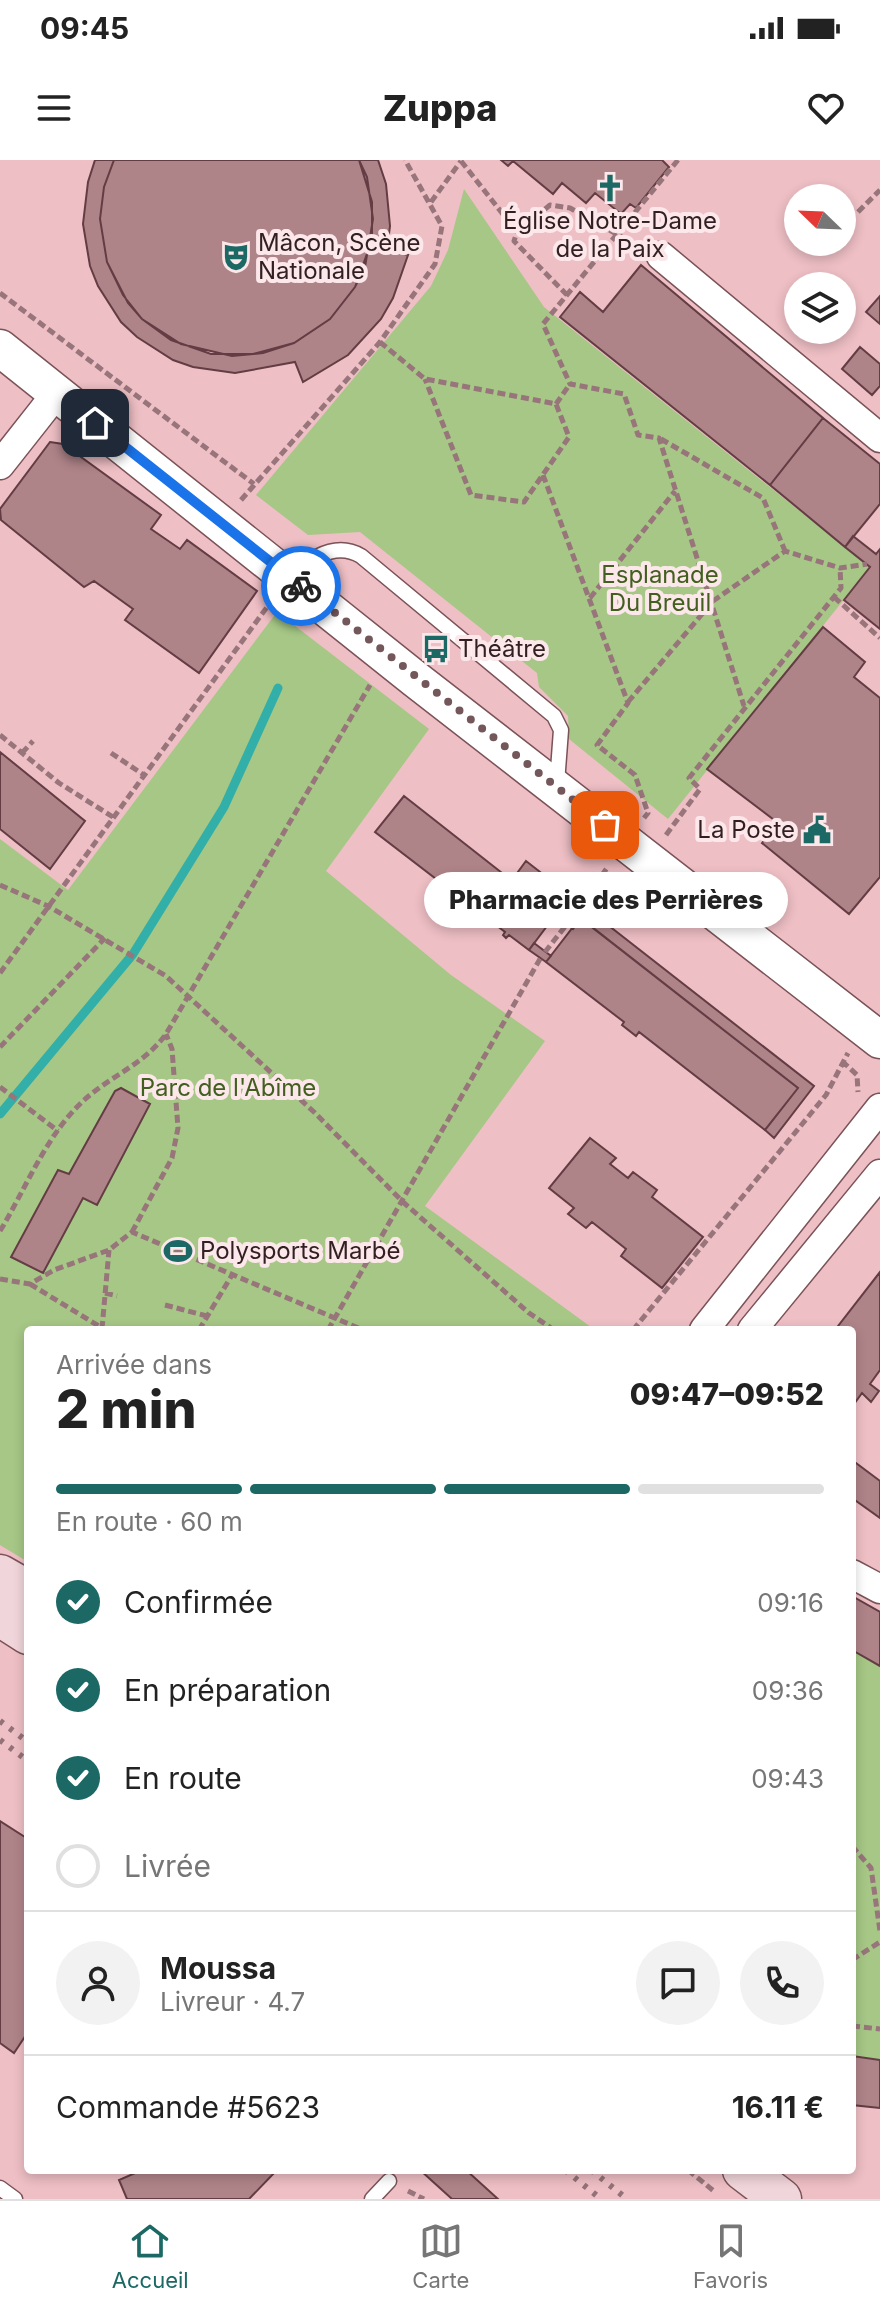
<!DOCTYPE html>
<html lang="fr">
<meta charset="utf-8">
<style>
:root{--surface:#fff;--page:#f2f2f2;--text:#222;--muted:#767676;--line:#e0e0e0;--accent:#1b6864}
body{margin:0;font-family:Inter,sans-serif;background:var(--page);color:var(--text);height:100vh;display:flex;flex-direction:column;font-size:30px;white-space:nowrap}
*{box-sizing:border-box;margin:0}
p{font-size:26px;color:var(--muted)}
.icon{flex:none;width:44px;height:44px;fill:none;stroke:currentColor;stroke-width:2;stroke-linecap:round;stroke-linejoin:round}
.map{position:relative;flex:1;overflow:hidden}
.details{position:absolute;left:24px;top:1166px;width:832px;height:848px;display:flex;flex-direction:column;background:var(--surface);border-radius:8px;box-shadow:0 4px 12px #0003}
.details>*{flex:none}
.needle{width:52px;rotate:293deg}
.fabs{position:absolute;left:784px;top:24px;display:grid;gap:16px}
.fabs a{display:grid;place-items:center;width:72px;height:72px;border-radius:50%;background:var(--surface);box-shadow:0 4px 12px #0003;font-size:40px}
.pin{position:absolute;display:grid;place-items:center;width:68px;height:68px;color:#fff;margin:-34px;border-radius:16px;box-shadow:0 4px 12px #0006}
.courier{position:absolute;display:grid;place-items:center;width:80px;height:80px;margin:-40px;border:6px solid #1a73e8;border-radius:50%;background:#fff;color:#222;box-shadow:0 2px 10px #0007}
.bubble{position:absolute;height:56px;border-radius:28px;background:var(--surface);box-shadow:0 4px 12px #0003;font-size:26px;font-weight:800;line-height:56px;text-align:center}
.summary em{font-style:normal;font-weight:800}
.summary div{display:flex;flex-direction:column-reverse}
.summary{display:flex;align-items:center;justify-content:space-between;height:136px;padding:0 32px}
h1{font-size:52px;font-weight:800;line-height:60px}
.bar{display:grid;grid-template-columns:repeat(4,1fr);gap:12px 8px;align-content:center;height:96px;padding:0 32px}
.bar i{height:10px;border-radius:6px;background:var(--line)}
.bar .selected{background:var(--accent)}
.bar p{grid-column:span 4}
.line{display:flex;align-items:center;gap:20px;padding:0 32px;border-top:2px solid var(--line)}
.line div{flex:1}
.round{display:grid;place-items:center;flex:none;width:84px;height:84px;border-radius:42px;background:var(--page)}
ol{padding:0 32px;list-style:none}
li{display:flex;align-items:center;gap:24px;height:88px}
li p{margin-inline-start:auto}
li .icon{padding:8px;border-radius:50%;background:var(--accent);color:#fff;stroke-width:4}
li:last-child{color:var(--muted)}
li i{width:44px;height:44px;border:4px solid var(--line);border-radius:50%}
.status{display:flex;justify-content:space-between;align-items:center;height:56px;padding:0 40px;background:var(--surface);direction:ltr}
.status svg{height:22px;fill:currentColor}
header{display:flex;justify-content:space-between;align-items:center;height:104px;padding:0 32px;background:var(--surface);font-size:36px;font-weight:800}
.tabs{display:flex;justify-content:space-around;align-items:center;height:112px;border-top:2px solid var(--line);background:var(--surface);font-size:22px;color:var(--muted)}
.tabs a{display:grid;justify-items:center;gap:4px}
.tabs .selected{color:var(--accent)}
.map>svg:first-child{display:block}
.green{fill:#a6c786}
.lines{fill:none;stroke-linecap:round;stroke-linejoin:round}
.stream{stroke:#32afa8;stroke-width:9}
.building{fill:#af8489;stroke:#633d43;stroke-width:2}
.service-casing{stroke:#7a5257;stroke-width:17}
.minor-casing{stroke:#7a5257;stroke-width:31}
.tertiary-casing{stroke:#7a5257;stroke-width:39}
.secondary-casing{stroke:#7a5257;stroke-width:43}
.path{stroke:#97757a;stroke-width:5;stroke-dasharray:8 4;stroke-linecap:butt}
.service{stroke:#fff;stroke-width:14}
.minor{stroke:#fff;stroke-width:28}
.tertiary{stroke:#fff;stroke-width:36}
.secondary{stroke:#f0d5da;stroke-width:40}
.rail{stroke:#937277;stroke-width:6;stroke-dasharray:4 8;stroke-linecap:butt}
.done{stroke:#73575b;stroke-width:8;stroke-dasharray:0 14.4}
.route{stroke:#1a73e8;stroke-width:10}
.labels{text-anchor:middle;stroke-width:8;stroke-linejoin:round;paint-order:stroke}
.poi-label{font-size:24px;fill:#311f22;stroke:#fce8ea;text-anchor:start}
.park-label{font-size:24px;fill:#425f1f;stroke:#fce8ea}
</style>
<div class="status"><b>09:45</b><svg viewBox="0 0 49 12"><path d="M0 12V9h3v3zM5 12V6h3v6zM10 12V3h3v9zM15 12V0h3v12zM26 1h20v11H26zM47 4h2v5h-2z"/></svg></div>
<header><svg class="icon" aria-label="menu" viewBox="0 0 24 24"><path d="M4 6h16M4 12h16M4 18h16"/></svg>Zuppa<svg class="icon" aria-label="heart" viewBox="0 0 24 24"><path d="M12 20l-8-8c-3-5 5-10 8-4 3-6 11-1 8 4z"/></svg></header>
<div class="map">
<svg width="880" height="2039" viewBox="0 0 880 2039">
<rect width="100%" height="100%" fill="#eebfc5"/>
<path class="green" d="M464,29L544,147L870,407L668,659L569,579L568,556L539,527L537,513L360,372L308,375L256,335L431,126L448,90Z
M277,452L429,569L326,711L451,815L545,881L425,1046L595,1170H28V1402L0,1385V679L68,730Z
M852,1490L880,1506V1900L852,1896Z"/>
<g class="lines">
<path class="stream" d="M0,954L133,794L224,647L278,528"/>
</g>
<path class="building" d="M114,0L104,27L100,59L107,102L128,143L142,159L171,180L211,194H253L294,183L330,159L355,127L372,80V42L359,0H378L386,24L390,66L387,90L408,95L393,138L381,159L348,195L303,222L295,202L235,213L193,207L173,200L137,177L121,162L98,126L90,106L83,64L88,22L95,0Z
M114,0H359L367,17L373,59L365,107L355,127L330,159L294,183L263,193L232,196L181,184L142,159L123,135L107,102L100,59L104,27Z
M501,0H662L669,7L636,48L630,44L621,54L595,33L586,43L562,23L553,34L513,1L508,6Z
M641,105L823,258L770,325L560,157L580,132L603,152Z
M880,136V164L866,152Z
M860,187L880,204V226L872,235L842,209Z
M823,258L880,304V344L845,387L770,325Z
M50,282L63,284L161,355L151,369L180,389L187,380L257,431L199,513L125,460L133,449L94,421L84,427L1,360L0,349Z
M853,376L876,394L880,389V469L844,440L870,407L845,387Z
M823,467L865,502L854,517L880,538V717L849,754L762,683L778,663L707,609Z
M0,592L85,661L50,709L0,669Z
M404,636L520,727L528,717L555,738L556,754L529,790L509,775L506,778L503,775L505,772L375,672Z
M526,701L814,926L774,978L765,970L798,928L528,717L520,727L512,720Z
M555,738L580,758L573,769L555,755Z
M580,758L798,928L765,970L639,872L636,876L622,865L624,862L546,802Z
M534,783L551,796L546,802L529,790Z
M121,928L150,944L97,1045L83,1038L43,1113L11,1097L58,1010L69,1014L115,931Z
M590,978L616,998L610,1004L628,1018L633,1012L657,1030L652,1037L703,1077L662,1128L621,1096L626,1089L592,1062L586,1068L568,1054L574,1048L549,1028Z
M880,1112V1210L870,1224L879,1231L871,1242L862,1233L852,1247V1170H835Z
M852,1300L880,1321V1358L852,1338Z
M852,1436L880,1452V1506L852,1490Z
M0,1661L28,1679V1872L14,1893L0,1883Z
M852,1896L880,1900V1948L852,1945Z
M142,2010H277L249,2039H127L119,2020Z
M420,2010H466L498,2039H452Z"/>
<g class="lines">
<defs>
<path id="service" d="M286,414C311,401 334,380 361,396L554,556L561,570L557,623
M0,2028L15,2039
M372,2039L389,2021"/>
<path id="minor" d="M661,96L880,278
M0,305L56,234
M704,1170L880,948
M752,1170L880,1014
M852,1414L880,1429"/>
<path id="tertiary" d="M0,188L415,519L880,880"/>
<path id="secondary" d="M0,1415L28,1431
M0,1456L28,1474
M743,2010L781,2039"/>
</defs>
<use href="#service" class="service-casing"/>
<use href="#minor" class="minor-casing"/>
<use href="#tertiary" class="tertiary-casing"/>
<use href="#secondary" class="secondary-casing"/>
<path class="path" d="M678,0L543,164L570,224L624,234L638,275L659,278L744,546
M461,1L517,72L514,81L567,135
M431,42L461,1
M858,52L880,30
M517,72L550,45L570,48L636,85
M0,133L254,324
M380,182L425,219L556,244L569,277L524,342L471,335L425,219
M556,244L570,224
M661,279L763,338L785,391
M543,315L628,543L597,585L635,615L648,653L644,658
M241,340L380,182L435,104L442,66L405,0
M834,437L880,478
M590,438L675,331
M628,542L713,441L785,391L840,408L867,404
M0,575L59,623L113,657
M22,593L33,581
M111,593L144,615
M666,675L700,629L689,618L841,428L840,408
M0,725L48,746L166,816L314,952L403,1042L529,1153L554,1170
M581,745L607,708
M545,792L567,764
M0,813L270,443
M0,887L105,778
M842,901L857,915L858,932
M0,927L58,971
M0,1071C25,1030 45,978 80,944C107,917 143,906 166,874L370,525
M132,1072L172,998L178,968L172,889L166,874
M0,1119L30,1124L54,1110L109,1090L132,1072L363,1170
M30,1124L102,1168
M105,1133L117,1136
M165,1145L207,1156
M102,1169L109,1090
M199,1170L232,1115
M328,1170L540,799
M633,1170L826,935L848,893
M852,1686L871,1708L880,1771
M852,1800L880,1782
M852,1866L880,1869
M688,2010L715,2032
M408,2031L424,2039"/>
<use href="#service" class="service"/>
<use href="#minor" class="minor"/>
<use href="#tertiary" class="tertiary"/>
<use href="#secondary" class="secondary"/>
<path class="rail" d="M0,1561L28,1582
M0,1580L28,1601
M565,2010L601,2039
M591,2010L627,2039"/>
</g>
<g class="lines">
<path class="done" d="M301,426L605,665"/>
<path class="route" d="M95,263L301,426"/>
</g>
<defs>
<symbol id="church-bare" viewBox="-9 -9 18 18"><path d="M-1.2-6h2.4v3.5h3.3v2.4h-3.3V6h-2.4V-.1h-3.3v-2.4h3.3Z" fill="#1b6864" stroke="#fce8ea" stroke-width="2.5" paint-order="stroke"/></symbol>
<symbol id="theatre-bare" viewBox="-9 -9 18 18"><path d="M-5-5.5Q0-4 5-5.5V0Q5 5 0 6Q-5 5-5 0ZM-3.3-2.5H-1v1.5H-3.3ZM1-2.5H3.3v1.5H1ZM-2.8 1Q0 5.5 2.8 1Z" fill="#1b6864" stroke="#fce8ea" stroke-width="2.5" paint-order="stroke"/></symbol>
<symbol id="bus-bare" viewBox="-9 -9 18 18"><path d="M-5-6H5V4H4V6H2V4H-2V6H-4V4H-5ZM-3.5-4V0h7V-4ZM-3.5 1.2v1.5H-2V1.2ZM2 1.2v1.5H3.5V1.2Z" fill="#1b6864" stroke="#fce8ea" stroke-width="2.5" paint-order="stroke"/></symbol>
<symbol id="civic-bare" viewBox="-9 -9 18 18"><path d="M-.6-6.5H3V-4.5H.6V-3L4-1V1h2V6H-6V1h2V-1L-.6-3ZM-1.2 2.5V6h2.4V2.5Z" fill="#1b6864" stroke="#fce8ea" stroke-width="2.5" paint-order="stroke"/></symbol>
<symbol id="stadium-bare" viewBox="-9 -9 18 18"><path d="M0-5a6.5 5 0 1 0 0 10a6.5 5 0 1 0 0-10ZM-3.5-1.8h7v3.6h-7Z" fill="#1b6864" stroke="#fce8ea" stroke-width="2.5" paint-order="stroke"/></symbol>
</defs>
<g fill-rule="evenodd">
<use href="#church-bare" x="590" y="8" width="40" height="40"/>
<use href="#theatre-bare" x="216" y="77" width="40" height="40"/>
<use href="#bus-bare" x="416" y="469" width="40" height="40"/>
<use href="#civic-bare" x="797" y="650" width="40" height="40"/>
<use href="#stadium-bare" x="158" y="1071" width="40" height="40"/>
</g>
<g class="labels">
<g class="poi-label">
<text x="610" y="69" text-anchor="middle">Église Notre-Dame<tspan x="610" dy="28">de la Paix</tspan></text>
<text x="258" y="91">Mâcon, Scène<tspan x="258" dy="28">Nationale</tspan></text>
<text x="458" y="497">Théâtre</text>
<text x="795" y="678" text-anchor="end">La Poste</text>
<text x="200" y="1099">Polysports Marbé</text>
</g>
<g class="park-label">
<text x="660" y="423">Esplanade<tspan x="660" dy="28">Du Breuil</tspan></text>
<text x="228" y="936">Parc de l'Abîme</text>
</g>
</g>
</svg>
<div class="fabs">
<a><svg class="needle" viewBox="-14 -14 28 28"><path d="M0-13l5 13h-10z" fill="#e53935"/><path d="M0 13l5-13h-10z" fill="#767676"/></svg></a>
<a><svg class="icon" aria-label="layers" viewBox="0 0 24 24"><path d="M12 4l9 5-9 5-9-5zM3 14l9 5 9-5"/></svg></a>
</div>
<div class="pin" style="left:605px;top:665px;background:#ea580c"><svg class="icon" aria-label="bag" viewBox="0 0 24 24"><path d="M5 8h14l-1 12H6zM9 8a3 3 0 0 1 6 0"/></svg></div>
<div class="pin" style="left:95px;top:263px;background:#1f2937"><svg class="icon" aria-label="home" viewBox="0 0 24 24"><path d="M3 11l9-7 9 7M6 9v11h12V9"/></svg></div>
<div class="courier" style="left:301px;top:426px"><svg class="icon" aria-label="bike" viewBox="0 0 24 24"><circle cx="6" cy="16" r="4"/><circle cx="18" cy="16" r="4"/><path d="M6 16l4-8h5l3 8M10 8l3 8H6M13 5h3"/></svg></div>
<div class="bubble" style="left:424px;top:712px;width:364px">Pharmacie des Perrières</div>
<section class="details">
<div class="summary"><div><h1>2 min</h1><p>Arrivée dans</p></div><em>09:47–09:52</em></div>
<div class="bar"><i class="selected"></i><i class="selected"></i><i class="selected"></i><i></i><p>En route · 60 m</p></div>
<ol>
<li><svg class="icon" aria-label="check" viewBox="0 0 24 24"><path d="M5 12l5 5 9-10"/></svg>Confirmée<p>09:16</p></li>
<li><svg class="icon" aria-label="check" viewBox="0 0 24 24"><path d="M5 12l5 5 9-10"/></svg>En préparation<p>09:36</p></li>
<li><svg class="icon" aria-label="check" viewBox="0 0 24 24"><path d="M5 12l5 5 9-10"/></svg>En route<p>09:43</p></li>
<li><i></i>Livrée</li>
</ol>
<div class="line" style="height:144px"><a class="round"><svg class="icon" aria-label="person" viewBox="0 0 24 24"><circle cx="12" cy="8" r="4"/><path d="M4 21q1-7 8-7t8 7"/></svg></a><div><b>Moussa</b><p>Livreur · 4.7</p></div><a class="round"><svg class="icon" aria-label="chat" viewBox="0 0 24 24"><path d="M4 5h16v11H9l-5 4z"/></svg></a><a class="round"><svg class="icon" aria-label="phone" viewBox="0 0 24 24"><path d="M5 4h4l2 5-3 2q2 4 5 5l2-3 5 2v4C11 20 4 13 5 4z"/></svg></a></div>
<div class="line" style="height:104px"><div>Commande #5623</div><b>16.11 €</b></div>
</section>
</div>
<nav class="tabs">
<a class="selected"><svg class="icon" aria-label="home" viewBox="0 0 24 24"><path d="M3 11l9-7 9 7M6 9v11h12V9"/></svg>Accueil</a>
<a><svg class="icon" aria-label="map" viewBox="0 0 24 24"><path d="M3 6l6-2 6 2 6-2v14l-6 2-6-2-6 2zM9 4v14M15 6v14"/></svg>Carte</a>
<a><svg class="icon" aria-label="saved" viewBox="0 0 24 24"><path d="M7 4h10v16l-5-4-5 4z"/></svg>Favoris</a>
</nav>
